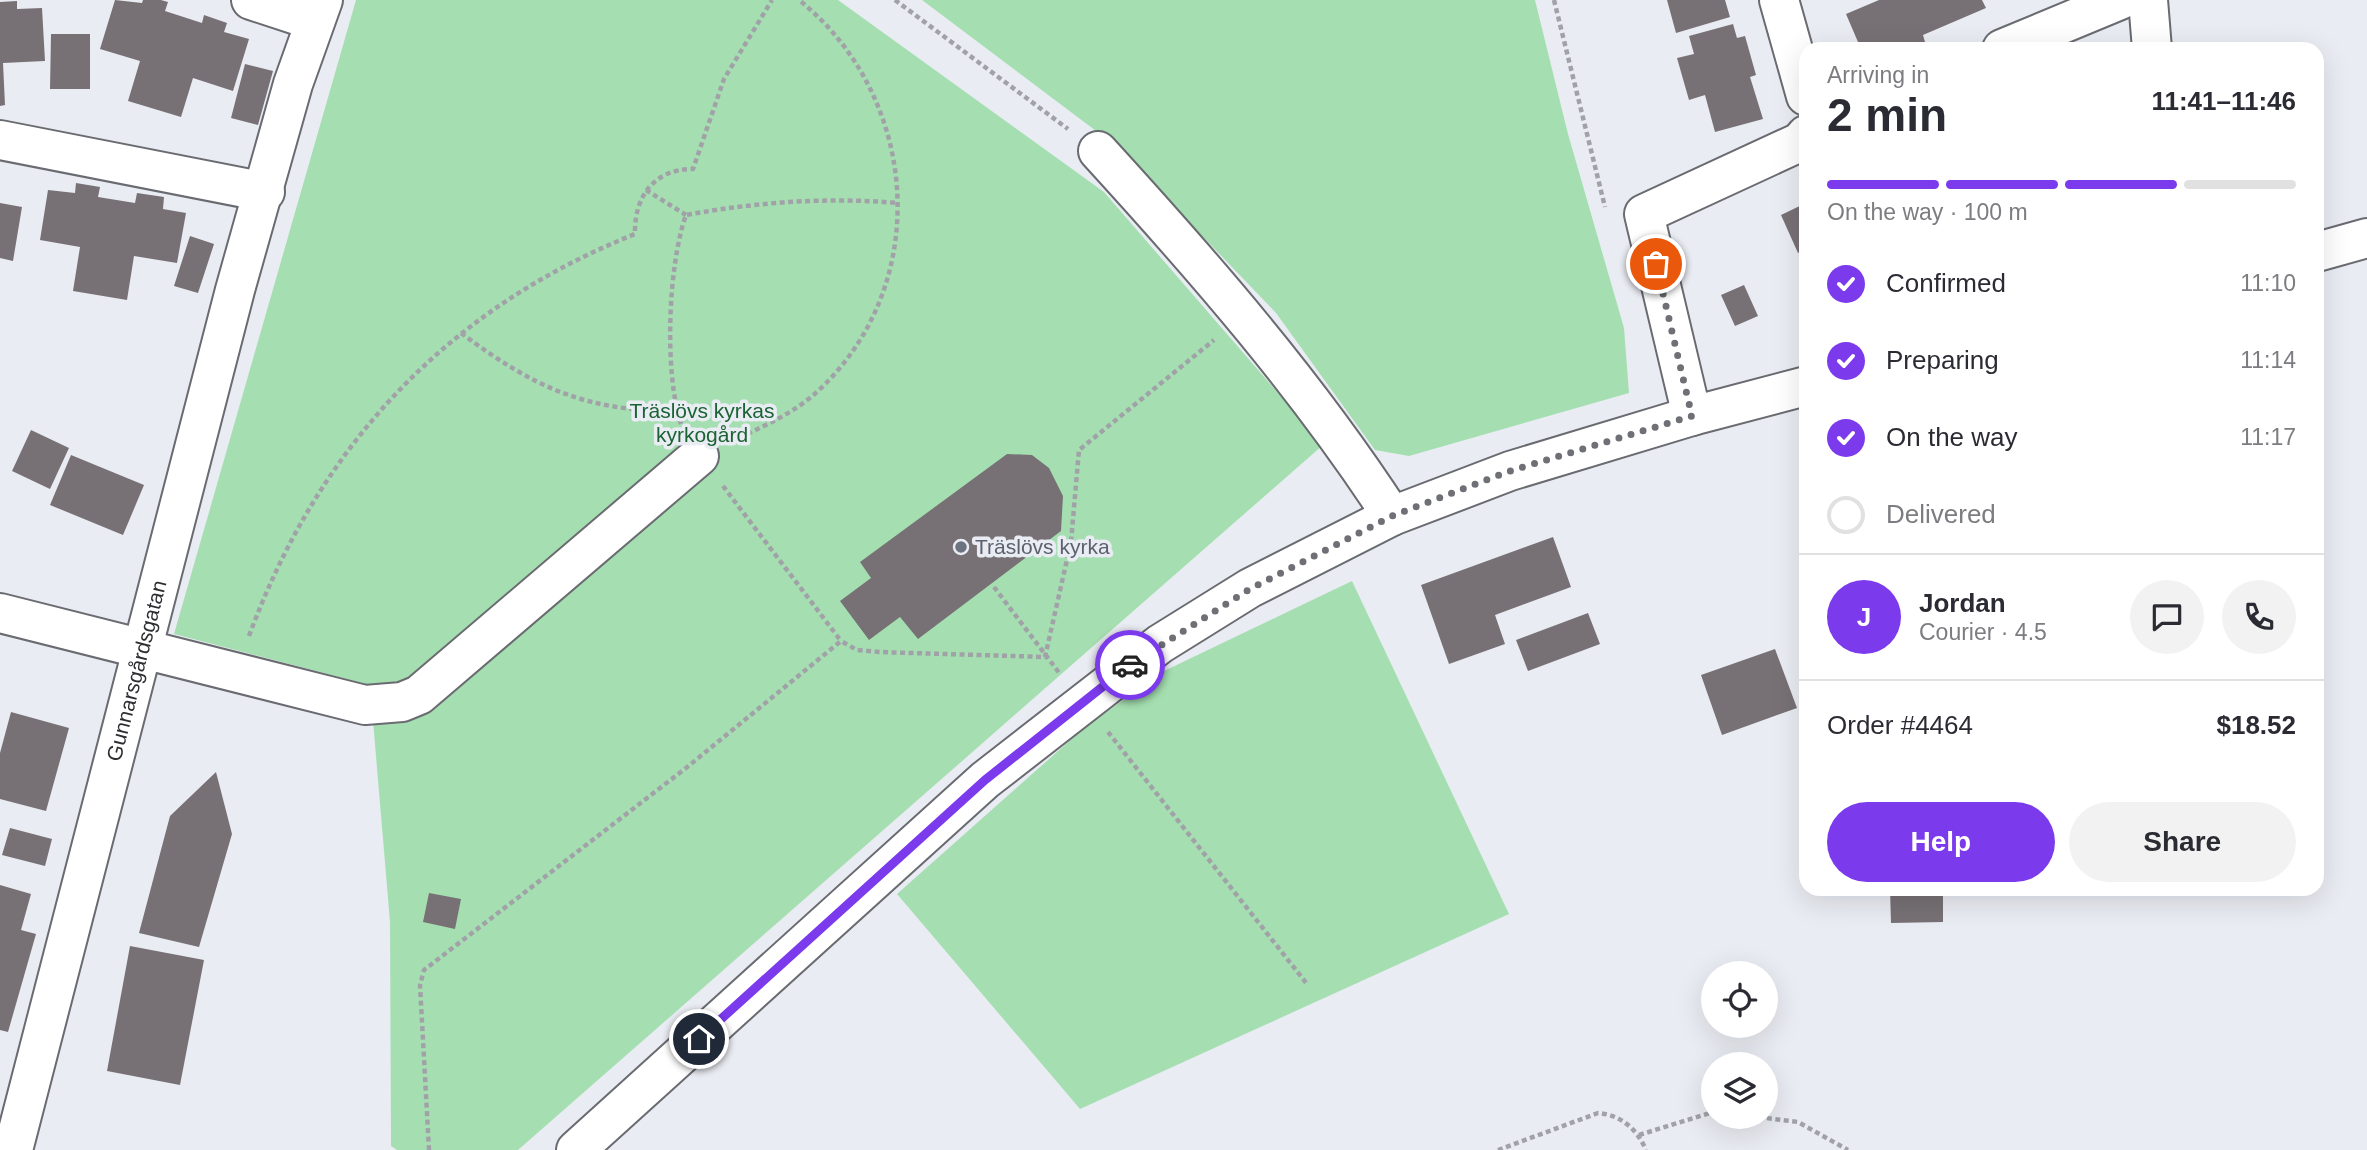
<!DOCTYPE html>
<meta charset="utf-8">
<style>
:root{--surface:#fff;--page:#f2f2f3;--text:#2b2b33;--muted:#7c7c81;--line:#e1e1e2;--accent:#7c3aed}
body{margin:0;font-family:Helvetica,sans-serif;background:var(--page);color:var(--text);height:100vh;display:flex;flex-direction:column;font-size:26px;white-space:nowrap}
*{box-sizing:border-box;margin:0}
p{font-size:23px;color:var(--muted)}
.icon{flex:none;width:38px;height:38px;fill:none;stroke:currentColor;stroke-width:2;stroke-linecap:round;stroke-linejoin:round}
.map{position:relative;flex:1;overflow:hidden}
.side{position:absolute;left:1799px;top:42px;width:525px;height:854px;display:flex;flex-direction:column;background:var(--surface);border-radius:21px;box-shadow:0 7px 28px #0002}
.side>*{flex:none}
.fabs{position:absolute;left:1701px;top:961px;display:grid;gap:14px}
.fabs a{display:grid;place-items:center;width:77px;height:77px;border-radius:50%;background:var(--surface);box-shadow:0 7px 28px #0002;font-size:35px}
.pin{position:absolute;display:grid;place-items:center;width:60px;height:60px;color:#fff;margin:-30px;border:4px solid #fff;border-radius:50%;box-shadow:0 2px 7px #0007}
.courier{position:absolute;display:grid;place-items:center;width:70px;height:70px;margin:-35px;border:5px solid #7c3aed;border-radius:50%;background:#fff;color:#222;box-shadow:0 2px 9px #0007}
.summary em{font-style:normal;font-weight:800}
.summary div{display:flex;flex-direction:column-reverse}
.summary{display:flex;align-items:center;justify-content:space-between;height:119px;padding:0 28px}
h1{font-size:46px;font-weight:800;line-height:52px}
.bar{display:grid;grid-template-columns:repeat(4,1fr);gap:10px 7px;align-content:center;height:84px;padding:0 28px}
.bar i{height:9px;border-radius:5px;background:var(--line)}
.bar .selected{background:var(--accent)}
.bar p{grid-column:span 4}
.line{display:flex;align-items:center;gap:18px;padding:0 28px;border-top:2px solid var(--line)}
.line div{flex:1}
.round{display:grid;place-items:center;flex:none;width:74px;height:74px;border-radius:37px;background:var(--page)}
ol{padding:0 28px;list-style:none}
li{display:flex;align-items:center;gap:21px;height:77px}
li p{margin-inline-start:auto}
li .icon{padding:7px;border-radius:50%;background:var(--accent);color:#fff;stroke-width:4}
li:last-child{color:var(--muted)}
li i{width:38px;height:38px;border:4px solid var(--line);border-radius:50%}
.button{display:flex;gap:14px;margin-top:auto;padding:14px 28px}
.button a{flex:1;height:80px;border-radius:42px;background:var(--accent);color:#fff;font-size:28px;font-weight:800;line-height:80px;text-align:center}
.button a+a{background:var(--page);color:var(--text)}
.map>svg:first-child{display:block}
.green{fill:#a5dfb1}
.building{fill:#777175}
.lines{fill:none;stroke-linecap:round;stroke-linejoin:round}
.minor-casing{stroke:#696b71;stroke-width:42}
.path{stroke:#a1a2a8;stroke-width:4.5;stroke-dasharray:5 3.5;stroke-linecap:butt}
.minor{stroke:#fff;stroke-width:38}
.done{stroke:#6f7075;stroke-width:7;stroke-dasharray:0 12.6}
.route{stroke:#7c3aed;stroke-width:9}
.worship-dot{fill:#6b7280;stroke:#eaecf3;stroke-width:2.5}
.labels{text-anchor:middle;stroke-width:7;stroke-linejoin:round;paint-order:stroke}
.park-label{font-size:21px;fill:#1a6333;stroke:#eaecf3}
.worship-label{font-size:21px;fill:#5b616d;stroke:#eaecf3;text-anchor:start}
.street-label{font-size:21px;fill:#2d2e31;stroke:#eaecf3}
</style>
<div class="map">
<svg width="2367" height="1150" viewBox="0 0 2367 1150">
<rect width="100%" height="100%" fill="#eaecf3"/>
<path class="green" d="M356,0H838L1104,192L1323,445L518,1150H397L391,1146L390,922L370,685L174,634Z
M922,0H1535L1568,134L1624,328L1629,393L1409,456L1375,450L1276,313L1116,146Z
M1352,581L1509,914L1080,1109L897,894L1084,728L1164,671Z"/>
<path class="building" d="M115,0L142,3L143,0H161L168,2L165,11L202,23L204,15L227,23L224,32L249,39L233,91L193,78L181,117L128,101L140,61L100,49Z
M1667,0H1725L1730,17L1676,33Z
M1879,0H1982L1986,8L1923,35L1927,49H1861L1846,14Z
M17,1V9L42,8L45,61L3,63L5,105L0,106V2Z
M1733,24L1737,38L1745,36L1756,75L1750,77L1763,119L1715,132L1705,95L1689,100L1677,58L1694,54L1689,36Z
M51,34H90V89H50Z
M245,64L273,71L258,125L231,118Z
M76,183L100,187L98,197L135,203L137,193L164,197L163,209L186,213L177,263L134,256L127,300L73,291L80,247L40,240L48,190L75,193Z
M0,203L22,207L13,261L0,258Z
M1806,203V249L1798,253L1781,215Z
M190,236L214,244L198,293L174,286Z
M1744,285L1758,316L1735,326L1721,295Z
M31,430L69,448L50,489L12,471Z
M1007,454L1032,455L1049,468L1063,496L1061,531L918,639L900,617L869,640L840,601L871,578L860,562Z
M71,455L144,485L123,535L50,505Z
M1553,537L1571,587L1495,615L1505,644L1449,664L1421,585Z
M1588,613L1600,644L1528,671L1516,640Z
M1775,649L1797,708L1722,735L1701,675Z
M11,712L69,728L46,811L0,799V753Z
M216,772L232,834L199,947L139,933L170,816Z
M10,828L52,839L45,866L2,855Z
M0,885L31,894L21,930L36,934L8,1032L0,1030Z
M1890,889H1943V922L1891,923Z
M429,893L461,899L455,929L423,922Z
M130,946L204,960L180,1085L107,1071Z"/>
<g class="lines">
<defs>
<g id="minor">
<path d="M251,0L315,21"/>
<path d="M1779,0L1806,96"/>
<path d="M2148,0L2152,49"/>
<path d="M2002,49L2120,0"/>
<path d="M0,140L265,192"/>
<path d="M1098,151C1204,267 1306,384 1392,516"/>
<path d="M2317,252L2367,238"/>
<path d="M1692,416L1644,214L1800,142L1806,135"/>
<path d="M0,613L365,705L402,702L419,695L699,456"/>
<path id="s1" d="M13,1150L235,290L293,84L323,0"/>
<path d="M576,1150L985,780L1160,644L1250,588L1392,516L1510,471L1692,416L1806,386"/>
</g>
</defs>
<use href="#minor" class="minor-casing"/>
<path class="path" d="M895,0L1068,129
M1554,0L1605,207
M646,190L686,215
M461,333C535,388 583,410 677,412
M681,424C664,372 668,266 686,215C757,202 826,197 898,203
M732,441C762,427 795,413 819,390C934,282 919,96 799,0
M723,486L841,641
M994,587L1060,674
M249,636C319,446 447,309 635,234C634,198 653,169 693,169L724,79L772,0
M1108,732L1307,984
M1750,1116L1798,1122L1848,1150
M1639,1135L1713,1112
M429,1150L420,985L424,970L686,768L841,641L857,650L879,652L1045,657L1071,542L1079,450L1214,340
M1498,1150L1598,1113C1621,1115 1637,1129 1646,1150"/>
<use href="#minor" class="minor"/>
</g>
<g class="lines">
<path class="done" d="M1130,665L1250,589L1392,516L1510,471L1692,416L1656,264"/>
<path class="route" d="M699,1039L985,780L1130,665"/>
</g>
<circle class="worship-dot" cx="961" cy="547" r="7"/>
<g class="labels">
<g class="park-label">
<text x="702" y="418">Träslövs kyrkas<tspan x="702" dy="24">kyrkogård</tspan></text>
</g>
<g class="worship-label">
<text x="975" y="554">Träslövs kyrka</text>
</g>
<g class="street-label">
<text dy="7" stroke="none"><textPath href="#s1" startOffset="495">Gunnarsgårdsgatan</textPath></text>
</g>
</g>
</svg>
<div class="fabs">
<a><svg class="icon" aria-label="locate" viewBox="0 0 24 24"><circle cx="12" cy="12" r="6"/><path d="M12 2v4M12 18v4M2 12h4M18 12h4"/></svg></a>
<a><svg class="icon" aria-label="layers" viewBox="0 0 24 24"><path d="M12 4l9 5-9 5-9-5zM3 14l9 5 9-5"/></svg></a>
</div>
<div class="pin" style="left:1656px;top:264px;background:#ea580c"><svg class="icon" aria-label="bag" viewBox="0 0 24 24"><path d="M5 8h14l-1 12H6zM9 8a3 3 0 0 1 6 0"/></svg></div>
<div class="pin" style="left:699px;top:1039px;background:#1f2937"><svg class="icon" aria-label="home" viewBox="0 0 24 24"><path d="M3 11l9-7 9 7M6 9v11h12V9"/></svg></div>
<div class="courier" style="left:1130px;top:665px"><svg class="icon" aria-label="car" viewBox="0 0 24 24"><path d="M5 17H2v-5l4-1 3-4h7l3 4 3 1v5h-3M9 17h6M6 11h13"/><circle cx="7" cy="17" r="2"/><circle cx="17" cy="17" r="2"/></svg></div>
<section class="side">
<div class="summary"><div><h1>2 min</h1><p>Arriving in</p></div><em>11:41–11:46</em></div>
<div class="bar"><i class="selected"></i><i class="selected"></i><i class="selected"></i><i></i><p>On the way · 100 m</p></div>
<ol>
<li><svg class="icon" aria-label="check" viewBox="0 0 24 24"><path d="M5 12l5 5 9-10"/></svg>Confirmed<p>11:10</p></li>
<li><svg class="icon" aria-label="check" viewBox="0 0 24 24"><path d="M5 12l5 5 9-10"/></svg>Preparing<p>11:14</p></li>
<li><svg class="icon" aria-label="check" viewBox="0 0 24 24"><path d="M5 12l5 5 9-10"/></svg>On the way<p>11:17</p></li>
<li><i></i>Delivered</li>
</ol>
<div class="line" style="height:126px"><b class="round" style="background:var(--accent);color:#fff">J</b><div><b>Jordan</b><p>Courier · 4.5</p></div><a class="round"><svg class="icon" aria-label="chat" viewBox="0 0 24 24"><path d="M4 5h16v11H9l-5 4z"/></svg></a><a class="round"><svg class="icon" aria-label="phone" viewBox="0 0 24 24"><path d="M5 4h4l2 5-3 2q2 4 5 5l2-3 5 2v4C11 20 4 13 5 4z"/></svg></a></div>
<div class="line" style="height:91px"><div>Order #4464</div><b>$18.52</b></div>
<div class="button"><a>Help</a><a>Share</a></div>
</section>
</div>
